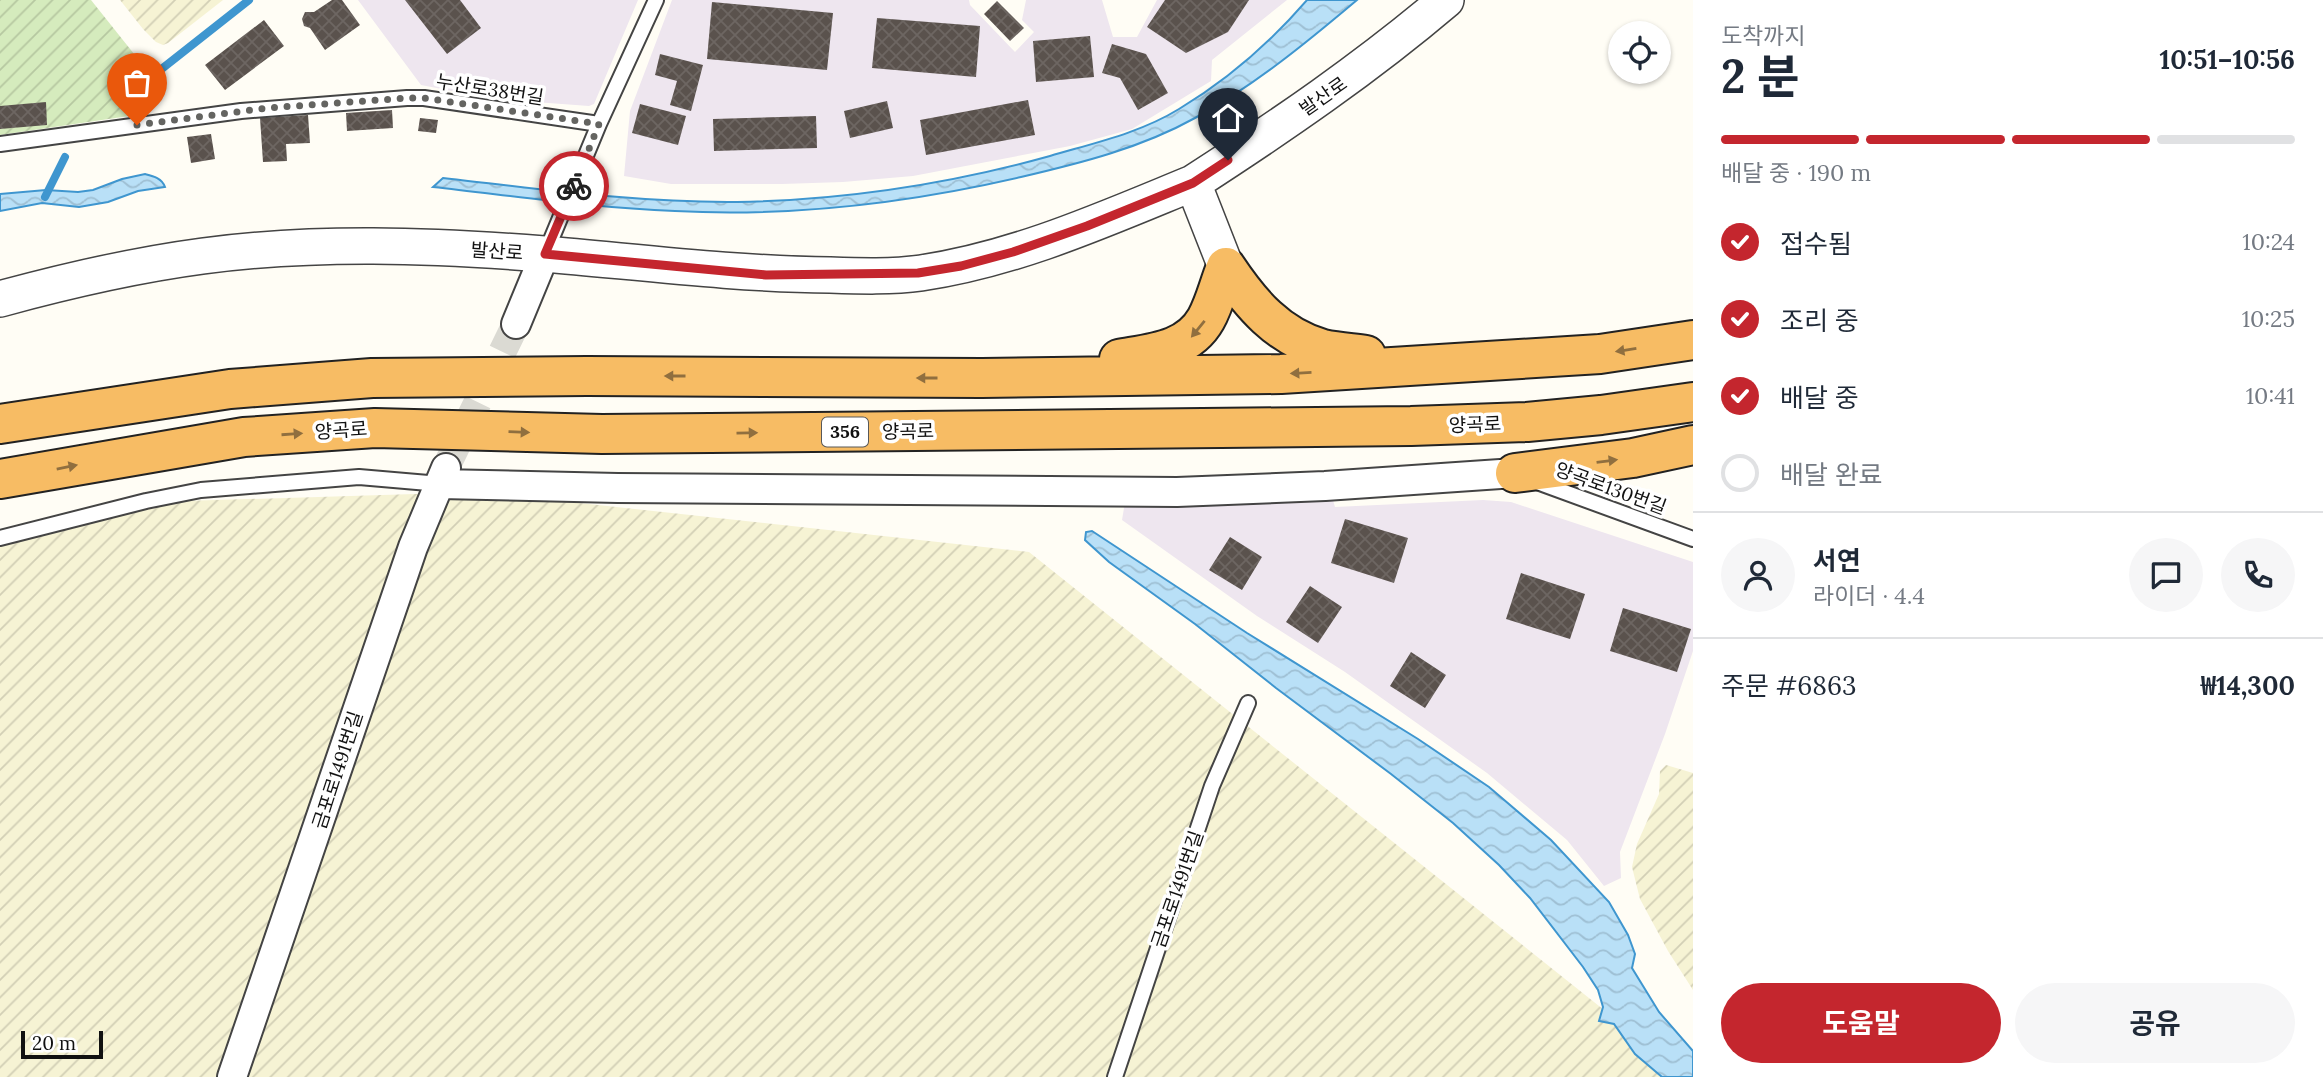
<!DOCTYPE html>
<html lang="ko">
<meta charset="utf-8">
<style>
:root{--surface:#fff;--page:#f6f6f7;--text:#1f2937;--muted:#747a83;--line:#e0e1e3;--accent:#c4262e}
body{margin:0;font-family:Lora,"Noto Sans KR",serif;background:var(--page);color:var(--text);height:100vh;display:flex;flex-direction:column;font-size:26px;white-space:nowrap}
*{box-sizing:border-box;margin:0}
p{font-size:23px;color:var(--muted)}
.icon{flex:none;width:38px;height:38px;fill:none;stroke:currentColor;stroke-width:2;stroke-linecap:round;stroke-linejoin:round}
.map{position:relative;flex:1;overflow:hidden}
.panel{display:flex;flex-direction:column;background:var(--surface);width:630px}
.panel>*{flex:none}
.fabs{position:absolute;left:1608px;top:21px;display:grid;gap:14px}
.fabs a{display:grid;place-items:center;width:63px;height:63px;border-radius:50%;background:var(--surface);box-shadow:0 2px 5px #0004;font-size:35px}
.scale{position:absolute;left:21px;bottom:18px;width:82px;box-sizing:border-box;padding-left:7px;border:4px solid #111;border-top:0;font-size:19px;line-height:24px;white-space:nowrap;color:#111;-webkit-text-stroke:5px #fff;paint-order:stroke}
.pin{position:absolute;display:grid;place-items:center;width:60px;height:60px;color:#fff;margin:-72px -30px;border-radius:50% 50% 50% 0;rotate:-45deg;box-shadow:0 0 7px #0007}
.pin .icon{rotate:45deg}
.courier{position:absolute;display:grid;place-items:center;width:70px;height:70px;margin:-35px;border:5px solid #c4262e;border-radius:50%;background:#fff;color:#222;box-shadow:0 2px 9px #0007}
.overview em{font-style:normal;font-weight:700}
.overview div{display:flex;flex-direction:column-reverse}
.overview{display:flex;align-items:center;justify-content:space-between;height:119px;padding:0 28px}
h1{font-size:46px;font-weight:700;line-height:52px}
.bar{display:grid;grid-template-columns:repeat(4,1fr);gap:10px 7px;align-content:center;height:84px;padding:0 28px}
.bar i{height:9px;border-radius:5px;background:var(--line)}
.bar .active{background:var(--accent)}
.bar p{grid-column:span 4}
.line{display:flex;align-items:center;gap:18px;padding:0 28px;border-top:2px solid var(--line)}
.line div{flex:1}
.round{display:grid;place-items:center;flex:none;width:74px;height:74px;border-radius:37px;background:var(--page)}
ol{padding:0 28px;list-style:none}
li{display:flex;align-items:center;gap:21px;height:77px}
li p{margin-inline-start:auto}
li .icon{padding:7px;border-radius:50%;background:var(--accent);color:#fff;stroke-width:4}
li:last-child{color:var(--muted)}
li i{width:38px;height:38px;border:4px solid var(--line);border-radius:50%}
.cta{display:flex;gap:14px;margin-top:auto;padding:14px 28px}
.cta a{flex:1;height:80px;border-radius:42px;background:var(--accent);color:#fff;font-size:28px;font-weight:700;line-height:80px;text-align:center}
.cta a+a{background:var(--page);color:var(--text)}
main{display:flex;flex:1;min-height:0}
.map>svg:first-child{display:block}
.industrial{fill:#eee6ef}
.farmland{fill:url(#farmland-furrows)}
.garden{fill:url(#garden-furrows)}
.water{fill:url(#water-waves);stroke:#3f96cf;stroke-width:2}
.lines{fill:none;stroke-linecap:round;stroke-linejoin:round}
.stream{stroke:#3f96cf;stroke-width:8}
.building{fill:url(#building-cross-hatch)}
.minor-tunnel{stroke:#dbdad3;stroke-width:28;stroke-dasharray:28 14;stroke-linecap:butt}
.service-casing{stroke:#444;stroke-width:18}
.minor-casing{stroke:#444;stroke-width:32}
.tertiary-casing{stroke:#444;stroke-width:38}
.trunk-casing{stroke:#222;stroke-width:42}
.service{stroke:#fff;stroke-width:14}
.minor{stroke:#fff;stroke-width:28}
.tertiary{stroke:#fff;stroke-width:35}
.trunk{stroke:#f7bc64;stroke-width:38}
.oneway{fill:#906f3f}
.done{stroke:#646461;stroke-width:7;stroke-dasharray:0 12.6}
.route{stroke:#c4262e;stroke-width:9}
.labels{text-anchor:middle;stroke-width:7;stroke-linejoin:round;paint-order:stroke}
.shield{fill:#fff;stroke:#585858;stroke-width:2}
.shield-label{font-size:18px;font-weight:bold;fill:#111}
.street-label{font-size:19px;fill:#111;stroke:#fff}
</style>
<main>
<div class="map">
<svg width="1693" height="1077" viewBox="0 0 1693 1077">
<defs>
<pattern id="farmland-furrows" width="10" height="10" patternUnits="userSpaceOnUse" patternTransform="scale(1.75)"><rect width="10" height="10" fill="#f6f3d4"/><path d="M-1 1l2-2M0 10L10 0M9 11l2-2" fill="none" stroke="#d2cfb5"/></pattern>
<pattern id="garden-furrows" width="10" height="10" patternUnits="userSpaceOnUse" patternTransform="scale(1.75)"><rect width="10" height="10" fill="#d5ebbd"/><path d="M-1 1l2-2M0 10L10 0M9 11l2-2" fill="none" stroke="#b6c8a1"/></pattern>
<pattern id="water-waves" width="16" height="10" patternUnits="userSpaceOnUse" patternTransform="scale(1.75)"><rect width="16" height="10" fill="#b9e0f7"/><path d="M0 5q4-4 8 0t8 0" fill="none" stroke="#9ebfd3"/></pattern>
<pattern id="building-cross-hatch" width="8" height="8" patternUnits="userSpaceOnUse" patternTransform="scale(1.75)"><rect width="8" height="8" fill="#5a524d"/><path d="M0 0l8 8M0 8l8-8" fill="none" stroke="#6d6662"/></pattern>
</defs>
<rect width="100%" height="100%" fill="#fffdf5"/>
<path class="industrial" d="M358,0H638L594,104L589,106L494,99L421,85Z
M672,0H969L970,5L1015,52L1034,32L1022,20L1026,0H1102L1113,37H1137L1157,0H1287L1212,60L1211,81L1132,129L1070,146L913,176L843,182L782,184H671L624,176L630,111Z
M1331,494L1335,507L1483,500L1511,502L1693,562V651L1665,734L1620,852L1621,878L1604,886L1567,840L1487,773L1345,672L1257,616L1122,520L1125,502Z"/>
<path class="farmland" d="M120,0H223L168,43L163,45L156,42L143,29Z
M479,492L1029,552L1653,1049L1679,1077H0V536L119,503Z
M1666,765L1693,773V990L1668,951L1640,899L1632,867L1637,844L1659,794L1660,771Z"/>
<path class="garden" d="M0,0H91L158,84V92L129,116L0,135Z"/>
<path class="water" d="M1307,0H1357C1306,43 1255,85 1195,118C1141,148 1081,163 1021,177C909,203 790,217 675,211C594,208 514,196 433,187L443,178C540,189 639,203 737,202C843,200 949,184 1050,156C1094,143 1140,133 1179,109C1229,79 1269,44 1307,0Z
M145,174C153,176 162,178 165,187L138,191L108,202L79,207L42,203L0,211V194L46,190L78,192L93,190L122,179Z
M1092,531L1247,633L1418,739L1489,787L1551,840L1609,902L1628,935L1635,954L1632,968L1659,1012L1693,1051V1077H1662L1635,1054L1614,1024L1599,1021L1603,1007L1598,990L1583,967L1530,898L1499,865L1453,823L1391,774L1276,688L1195,624L1109,562L1085,540L1086,532Z"/>
<g class="lines">
<path class="stream" d="M159,71L249,0
M45,197L65,157"/>
</g>
<path class="building" d="M332,0H342L360,25L325,50L310,28L304,26L302,19L305,12H314Z
M405,0H460L481,28L447,54Z
M1165,0H1249L1228,32L1186,53L1147,27Z
M997,1L1024,28L1010,41L984,14Z
M712,2L833,13L827,70L707,59Z
M877,18L980,26L976,77L872,68Z
M264,20L284,46L225,90L205,65Z
M1090,36L1094,77L1036,82L1033,41Z
M1112,44L1146,54L1168,93L1138,110L1120,78L1102,73Z
M660,54L703,65L691,111L670,105L677,81L655,75Z
M1028,100L1035,135L926,155L920,120Z
M887,101L893,128L850,138L844,111Z
M46,102L47,125L0,129V106Z
M640,104L686,116L678,145L632,133Z
M392,110L393,128L347,131L346,113Z
M308,115L310,143L286,144L287,161L263,162L260,118Z
M816,116L817,148L714,151L713,119Z
M420,118L438,120L436,133L418,131Z
M211,134L215,159L191,163L187,137Z
M1345,519L1408,538L1394,583L1331,563Z
M1230,537L1262,557L1242,590L1209,570Z
M1521,573L1585,594L1570,639L1506,619Z
M1310,586L1342,607L1318,643L1286,622Z
M1623,608L1691,629L1677,672L1610,651Z
M1411,652L1446,675L1425,708L1390,686Z"/>
<g class="lines">
<path class="minor-tunnel" d="M447,465L516,324"/>
<defs>
<path id="service" d="M0,144L241,111L407,98H424L599,124
M546,252L599,124L656,0
M1537,482L1693,539
M0,538L146,501L201,490L359,477L440,484
M1115,1077L1212,786L1248,703"/>
<path id="minor" d="M516,324L545,254
M440,484L618,488L1177,492L1325,486L1515,473
M232,1077L413,547L446,468"/>
<path id="tertiary" d="M1193,183C1281,126 1366,68 1446,0
M0,299C66,281 135,265 203,256C315,241 431,245 544,254C639,262 734,274 830,275C860,276 892,277 921,273C1016,259 1105,219 1193,183L1226,267"/>
<path id="trunk" d="M1226,267C1250,303 1278,337 1323,349C1337,352 1352,353 1366,355
M1119,359C1151,353 1188,351 1206,319C1215,303 1219,284 1226,267
M0,424L230,389L372,378L587,376L982,378L1281,374L1600,354L1693,340
M1515,473L1633,458L1693,445
M0,479L244,437L375,428L602,434L1411,426L1527,422L1601,415L1693,402"/>
</defs>
<use href="#service" class="service-casing"/>
<use href="#minor" class="minor-casing"/>
<use href="#tertiary" class="tertiary-casing"/>
<use href="#trunk" class="trunk-casing"/>
<use href="#service" class="service"/>
<use href="#minor" class="minor"/>
<use href="#tertiary" class="tertiary"/>
<use href="#trunk" class="trunk"/>
</g>
<defs><path id="oneway-solid" d="M-6-.8H1V-3.2L6.5 0L1 3.2V.8H-6Z" transform="scale(1.75)"/></defs>
<g class="oneway">
<use href="#oneway-solid" transform="translate(1198 329) rotate(129)"/>
<use href="#oneway-solid" transform="translate(1626 350) rotate(171)"/>
<use href="#oneway-solid" transform="translate(1301 373) rotate(177)"/>
<use href="#oneway-solid" transform="translate(675 376) rotate(-180)"/>
<use href="#oneway-solid" transform="translate(927 378) rotate(-180)"/>
<use href="#oneway-solid" transform="translate(519 432) rotate(2)"/>
<use href="#oneway-solid" transform="translate(747 433) rotate(-1)"/>
<use href="#oneway-solid" transform="translate(292 434) rotate(-4)"/>
<use href="#oneway-solid" transform="translate(1607 461) rotate(-7)"/>
<use href="#oneway-solid" transform="translate(67 467) rotate(-11)"/>
</g>
<g class="lines">
<path class="done" d="M137,125L267,108L407,98H424L599,124L574,186"/>
<path class="route" d="M574,186L545,254L766,275L918,273L961,266L1013,252L1087,226L1193,183L1228,160"/>
</g>
<g class="labels">
<rect class="shield" x="822" y="417.5" width="46" height="29" rx="5"/>
<g class="shield-label">
<text x="845" y="438">356</text>
</g>
<g class="street-label">
<text transform="translate(490 89) rotate(9)" y="7">누산로38번길</text>
<text transform="translate(1323 96) rotate(-35)" y="7">발산로</text>
<text transform="translate(497 251) rotate(4)" y="7">발산로</text>
<text transform="translate(1475 424) rotate(-2)" y="7">양곡로</text>
<text transform="translate(341 430) rotate(-4)" y="7">양곡로</text>
<text transform="translate(908 431) rotate(-1)" y="7">양곡로</text>
<text transform="translate(1611 488) rotate(20)" y="7">양곡로130번길</text>
<text transform="translate(337 770) rotate(-72)" y="7">금포로1491번길</text>
<text transform="translate(1177 889) rotate(-71)" y="7">금포로1491번길</text>
</g>
</g>
</svg>
<div class="fabs">
<a><svg class="icon" aria-label="locate" viewBox="0 0 24 24"><circle cx="12" cy="12" r="6"/><path d="M12 2v4M12 18v4M2 12h4M18 12h4"/></svg></a>
</div>
<div class="scale">20 m</div>
<div class="pin" style="left:137px;top:125px;background:#ea580c"><svg class="icon" aria-label="bag" viewBox="0 0 24 24"><path d="M5 8h14l-1 12H6zM9 8a3 3 0 0 1 6 0"/></svg></div>
<div class="pin" style="left:1228px;top:160px;background:#1f2937"><svg class="icon" aria-label="home" viewBox="0 0 24 24"><path d="M3 11l9-7 9 7M6 9v11h12V9"/></svg></div>
<div class="courier" style="left:574px;top:186px"><svg class="icon" aria-label="bike" viewBox="0 0 24 24"><circle cx="6" cy="16" r="4"/><circle cx="18" cy="16" r="4"/><path d="M6 16l4-8h5l3 8M10 8l3 8H6M13 5h3"/></svg></div>
</div>
<section class="panel">
<div class="overview"><div><h1>2 분</h1><p>도착까지</p></div><em>10:51–10:56</em></div>
<div class="bar"><i class="active"></i><i class="active"></i><i class="active"></i><i></i><p>배달 중 · 190 m</p></div>
<ol>
<li><svg class="icon" aria-label="check" viewBox="0 0 24 24"><path d="M5 12l5 5 9-10"/></svg>접수됨<p>10:24</p></li>
<li><svg class="icon" aria-label="check" viewBox="0 0 24 24"><path d="M5 12l5 5 9-10"/></svg>조리 중<p>10:25</p></li>
<li><svg class="icon" aria-label="check" viewBox="0 0 24 24"><path d="M5 12l5 5 9-10"/></svg>배달 중<p>10:41</p></li>
<li><i></i>배달 완료</li>
</ol>
<div class="line" style="height:126px"><a class="round"><svg class="icon" aria-label="person" viewBox="0 0 24 24"><circle cx="12" cy="8" r="4"/><path d="M4 21q1-7 8-7t8 7"/></svg></a><div><b>서연</b><p>라이더 · 4.4</p></div><a class="round"><svg class="icon" aria-label="chat" viewBox="0 0 24 24"><path d="M4 5h16v11H9l-5 4z"/></svg></a><a class="round"><svg class="icon" aria-label="phone" viewBox="0 0 24 24"><path d="M5 4h4l2 5-3 2q2 4 5 5l2-3 5 2v4C11 20 4 13 5 4z"/></svg></a></div>
<div class="line" style="height:91px"><div>주문 #6863</div><b>₩14,300</b></div>
<div class="cta"><a>도움말</a><a>공유</a></div>
</section>
</main>
